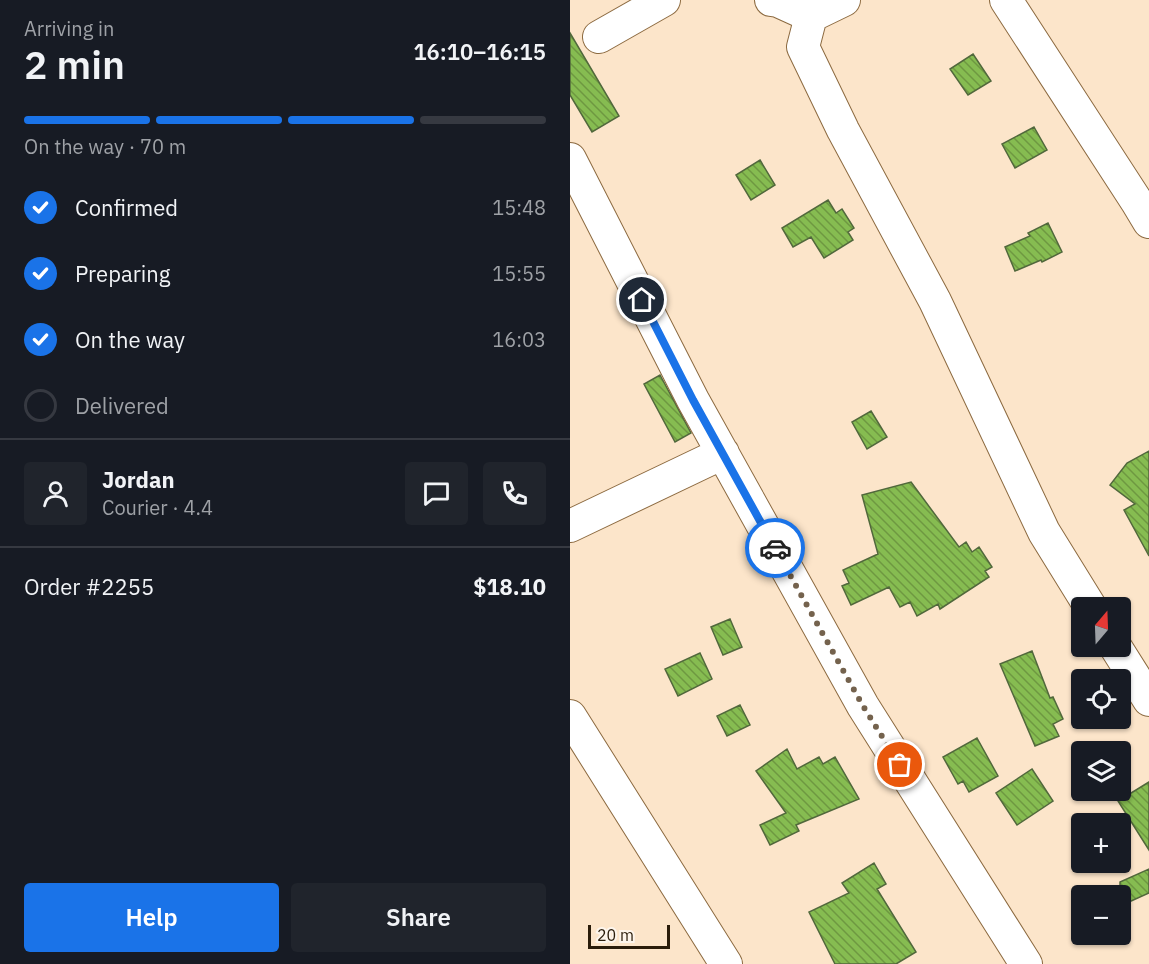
<!DOCTYPE html>
<meta charset="utf-8">
<style>
:root{--surface:#171b24;--page:#20242c;--text:#f1f3f6;--muted:#9ea1a6;--line:#363941;--accent:#1a73e8}
body{margin:0;font-family:"IBM Plex Sans",sans-serif;background:var(--page);color:var(--text);height:100vh;display:flex;flex-direction:column;font-size:22px;white-space:nowrap}
*{box-sizing:border-box;margin:0}
p{font-size:20px;color:var(--muted)}
.icon{flex:none;width:33px;height:33px;fill:none;stroke:currentColor;stroke-width:2;stroke-linecap:round;stroke-linejoin:round}
.map{position:relative;flex:1;overflow:hidden}
.side{display:flex;flex-direction:column;background:var(--surface);width:570px}
.side>*{flex:none}
.needle{width:39px;rotate:19deg}
.fabs{position:absolute;left:501px;top:597px;display:grid;gap:12px}
.fabs a{display:grid;place-items:center;width:60px;height:60px;border-radius:6px;background:var(--surface);box-shadow:0 2px 4px #0004;font-size:30px}
.scale{position:absolute;left:18px;bottom:15px;width:82px;box-sizing:border-box;padding-left:6px;border:3px solid #2a1c0a;border-top:0;font-size:16px;line-height:21px;white-space:nowrap;color:#2a1c0a;-webkit-text-stroke:4px #fdf5ec;paint-order:stroke}
.pin{position:absolute;display:grid;place-items:center;width:51px;height:51px;color:#fff;margin:-26px;border:3px solid #fff;border-radius:50%;box-shadow:0 2px 6px #0007}
.courier{position:absolute;display:grid;place-items:center;width:60px;height:60px;margin:-30px;border:4px solid #1a73e8;border-radius:50%;background:#fff;color:#222;box-shadow:0 2px 8px #0007}
.head em{font-style:normal;font-weight:600}
.head div{display:flex;flex-direction:column-reverse}
.head{display:flex;align-items:center;justify-content:space-between;height:102px;padding:0 24px}
h1{font-size:39px;font-weight:600;line-height:45px}
.bar{display:grid;grid-template-columns:repeat(4,1fr);gap:9px 6px;align-content:center;height:72px;padding:0 24px}
.bar i{height:8px;border-radius:4px;background:var(--line)}
.bar .on{background:var(--accent)}
.bar p{grid-column:span 4}
.line{display:flex;align-items:center;gap:15px;padding:0 24px;border-top:2px solid var(--line)}
.line div{flex:1}
.round{display:grid;place-items:center;flex:none;width:63px;height:63px;border-radius:6px;background:var(--page)}
ol{padding:0 24px;list-style:none}
li{display:flex;align-items:center;gap:18px;height:66px}
li p{margin-inline-start:auto}
li .icon{padding:6px;border-radius:50%;background:var(--accent);color:#fff;stroke-width:4}
li:last-child{color:var(--muted)}
li i{width:33px;height:33px;border:3px solid var(--line);border-radius:50%}
.action{display:flex;gap:12px;margin-top:auto;padding:12px 24px}
.action a{flex:1;height:69px;border-radius:6px;background:var(--accent);color:#fff;font-size:24px;font-weight:600;line-height:69px;text-align:center}
.action a+a{background:var(--page);color:var(--text)}
main{display:flex;flex:1;min-height:0}
.map>svg:first-child{display:block}
.building{fill:url(#building-back-hatch);stroke:#51683c;stroke-width:1.5}
.lines{fill:none;stroke-linecap:round;stroke-linejoin:round}
.street-casing{stroke:#8c6a40;stroke-width:34}
.street{stroke:#fff;stroke-width:32}
.done{stroke:#74624d;stroke-width:6;stroke-dasharray:0 10.8}
.route{stroke:#1a73e8;stroke-width:8}
</style>
<main>
<section class="side">
<div class="head"><div><h1>2 min</h1><p>Arriving in</p></div><em>16:10–16:15</em></div>
<div class="bar"><i class="on"></i><i class="on"></i><i class="on"></i><i></i><p>On the way · 70 m</p></div>
<ol>
<li><svg class="icon" aria-label="check" viewBox="0 0 24 24"><path d="M5 12l5 5 9-10"/></svg>Confirmed<p>15:48</p></li>
<li><svg class="icon" aria-label="check" viewBox="0 0 24 24"><path d="M5 12l5 5 9-10"/></svg>Preparing<p>15:55</p></li>
<li><svg class="icon" aria-label="check" viewBox="0 0 24 24"><path d="M5 12l5 5 9-10"/></svg>On the way<p>16:03</p></li>
<li><i></i>Delivered</li>
</ol>
<div class="line" style="height:108px"><a class="round"><svg class="icon" aria-label="person" viewBox="0 0 24 24"><circle cx="12" cy="8" r="4"/><path d="M4 21q1-7 8-7t8 7"/></svg></a><div><b>Jordan</b><p>Courier · 4.4</p></div><a class="round"><svg class="icon" aria-label="chat" viewBox="0 0 24 24"><path d="M4 5h16v11H9l-5 4z"/></svg></a><a class="round"><svg class="icon" aria-label="phone" viewBox="0 0 24 24"><path d="M5 4h4l2 5-3 2q2 4 5 5l2-3 5 2v4C11 20 4 13 5 4z"/></svg></a></div>
<div class="line" style="height:78px"><div>Order #2255</div><b>$18.10</b></div>
<div class="action"><a>Help</a><a>Share</a></div>
</section>
<div class="map">
<svg width="579" height="964" viewBox="0 0 579 964">
<defs>
<pattern id="building-back-hatch" width="6" height="6" patternUnits="userSpaceOnUse" patternTransform="scale(1.5)"><rect width="6" height="6" fill="#86bc51"/><path d="M-1 5l2 2M0 0l6 6M5-1l2 2" fill="none" stroke="#6e9841"/></pattern>
</defs>
<rect width="100%" height="100%" fill="#fce5ca"/>
<path class="building" d="M0,33L49,116L22,132L0,95Z
M403,54L421,81L398,95L380,69Z
M464,127L477,150L445,168L432,144Z
M190,160L205,185L181,200L166,175Z
M258,200L266,213L272,209L284,228L278,232L283,240L254,258L241,237L223,247L212,228Z
M478,223L492,252L472,262L471,260L445,271L435,247L460,236L458,233Z
M90,375L121,433L105,442L74,384Z
M301,411L317,437L297,449L282,422Z
M579,451V556L554,510L565,504L540,485L557,463Z
M341,482L389,547L396,542L402,552L409,547L422,567L415,571L419,577L370,609L368,604L347,616L340,602L330,607L319,587L281,605L272,586L279,583L273,570L308,554L292,495Z
M160,619L172,647L153,655L141,627Z
M462,651L480,698L483,697L493,719L483,724L489,736L465,746L430,664Z
M130,653L142,679L108,696L95,669Z
M170,705L180,725L157,736L147,716Z
M407,738L428,776L399,792L393,781L388,784L373,757Z
M217,749L227,769L249,757L253,764L265,757L289,799L226,825L229,831L200,845L190,825L216,813L186,771Z
M462,769L483,801L447,825L426,793Z
M579,782V850L548,801Z
M304,863L316,884L307,889L346,952L326,964H265L239,912L279,893L272,883Z
M579,869V893L550,906V882Z"/>
<g class="lines">
<defs>
<path id="street" d="M201,0L208,1L241,16
M274,0L241,16L233,47L273,130L365,301L474,532L521,608
M436,0L567,202L579,222
M29,37L94,0
M0,159L123,400L293,706L456,964
M0,526L153,453
M545,646L579,700
M0,716L156,964"/>
</defs>
<use href="#street" class="street-casing"/>
<use href="#street" class="street"/>
</g>
<g class="lines">
<path class="done" d="M205,548L293,706L330,765"/>
<path class="route" d="M72,300L123,400L205,548"/>
</g>
</svg>
<div class="fabs">
<a><svg class="needle" viewBox="-14 -14 28 28"><path d="M0-13l5 13h-10z" fill="#e53935"/><path d="M0 13l5-13h-10z" fill="#9ea1a6"/></svg></a>
<a><svg class="icon" aria-label="locate" viewBox="0 0 24 24"><circle cx="12" cy="12" r="6"/><path d="M12 2v4M12 18v4M2 12h4M18 12h4"/></svg></a>
<a><svg class="icon" aria-label="layers" viewBox="0 0 24 24"><path d="M12 4l9 5-9 5-9-5zM3 14l9 5 9-5"/></svg></a>
<a>+</a>
<a>−</a>
</div>
<div class="scale">20 m</div>
<div class="pin" style="left:330px;top:765px;background:#ea580c"><svg class="icon" aria-label="bag" viewBox="0 0 24 24"><path d="M5 8h14l-1 12H6zM9 8a3 3 0 0 1 6 0"/></svg></div>
<div class="pin" style="left:72px;top:300px;background:#1f2937"><svg class="icon" aria-label="home" viewBox="0 0 24 24"><path d="M3 11l9-7 9 7M6 9v11h12V9"/></svg></div>
<div class="courier" style="left:205px;top:548px"><svg class="icon" aria-label="car" viewBox="0 0 24 24"><path d="M5 17H2v-5l4-1 3-4h7l3 4 3 1v5h-3M9 17h6M6 11h13"/><circle cx="7" cy="17" r="2"/><circle cx="17" cy="17" r="2"/></svg></div>
</div>
</main>
